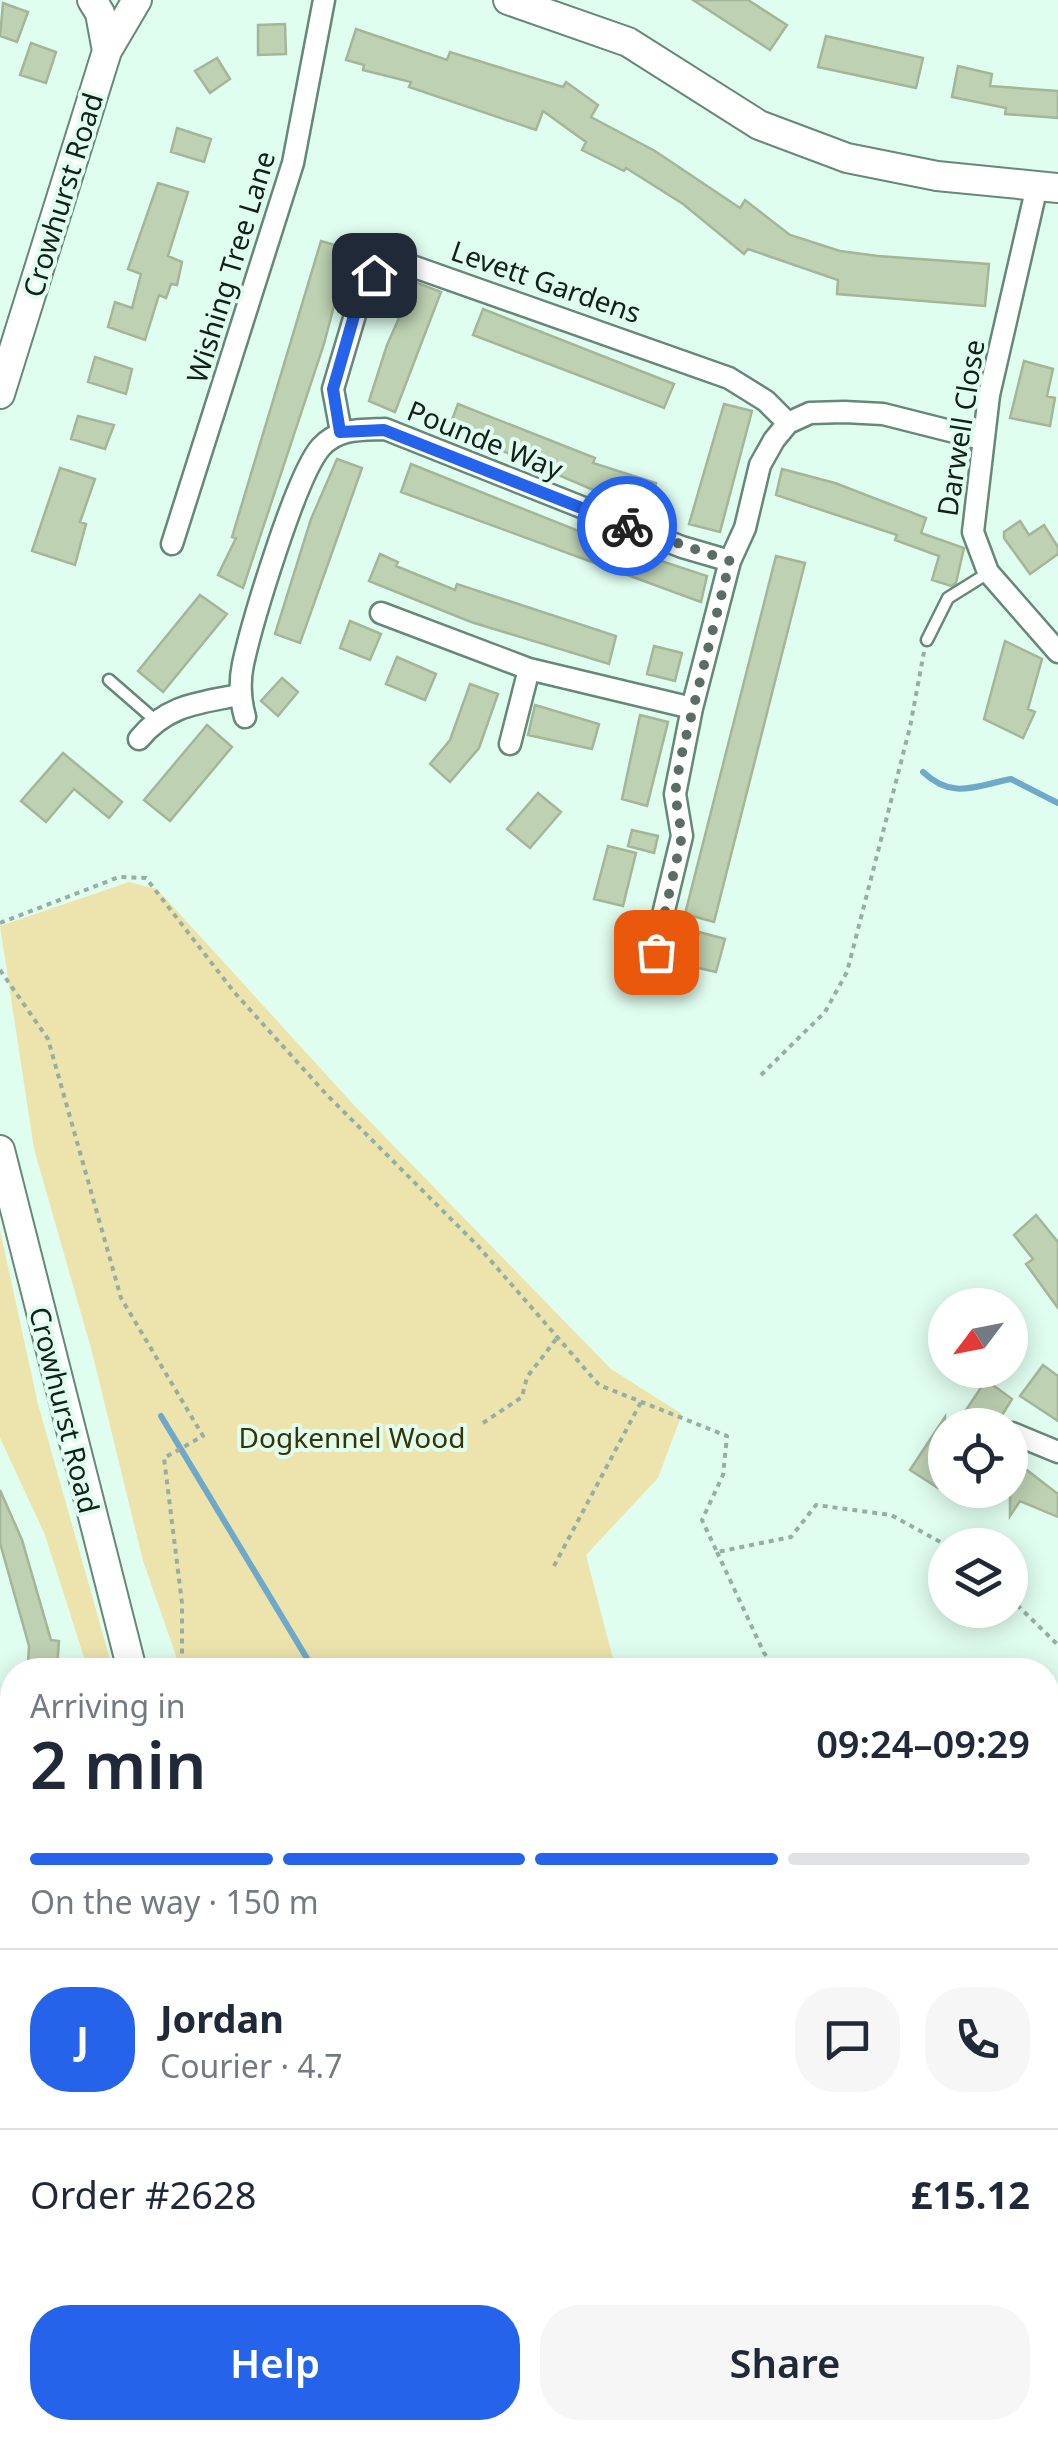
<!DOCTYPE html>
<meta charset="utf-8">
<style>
:root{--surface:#fff;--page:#f6f6f7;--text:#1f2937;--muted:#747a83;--line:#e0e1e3;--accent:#2563eb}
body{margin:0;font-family:"Noto Sans",sans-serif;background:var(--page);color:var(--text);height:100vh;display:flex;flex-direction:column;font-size:38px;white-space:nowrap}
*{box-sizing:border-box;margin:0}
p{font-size:32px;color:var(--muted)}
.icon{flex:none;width:55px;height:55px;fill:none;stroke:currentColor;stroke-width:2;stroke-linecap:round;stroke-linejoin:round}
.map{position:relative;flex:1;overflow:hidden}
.sheet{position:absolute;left:0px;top:1658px;width:1060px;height:782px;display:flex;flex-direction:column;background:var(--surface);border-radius:40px 40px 0 0;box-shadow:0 5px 25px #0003}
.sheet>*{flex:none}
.needle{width:65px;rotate:238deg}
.tools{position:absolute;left:928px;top:1288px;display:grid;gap:20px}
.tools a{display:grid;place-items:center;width:100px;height:100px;border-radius:50%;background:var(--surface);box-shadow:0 5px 25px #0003;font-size:50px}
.pin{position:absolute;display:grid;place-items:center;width:85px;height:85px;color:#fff;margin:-42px;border-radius:20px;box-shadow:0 5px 15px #0006}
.courier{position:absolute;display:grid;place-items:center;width:100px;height:100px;margin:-50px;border:8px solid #2563eb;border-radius:50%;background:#fff;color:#222;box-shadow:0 2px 12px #0007}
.head em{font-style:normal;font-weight:600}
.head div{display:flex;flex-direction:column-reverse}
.head{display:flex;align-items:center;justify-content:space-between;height:170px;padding:0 30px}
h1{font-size:65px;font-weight:600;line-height:75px}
.bar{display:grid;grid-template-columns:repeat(4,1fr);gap:15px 10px;align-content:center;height:120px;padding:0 30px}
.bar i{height:12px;border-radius:8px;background:var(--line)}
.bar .on{background:var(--accent)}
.bar p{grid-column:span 4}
.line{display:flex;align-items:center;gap:25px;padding:0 30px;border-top:2px solid var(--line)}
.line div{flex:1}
.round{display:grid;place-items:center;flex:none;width:105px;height:105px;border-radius:40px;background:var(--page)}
.cta{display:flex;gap:20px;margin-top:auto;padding:20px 30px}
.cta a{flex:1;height:115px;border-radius:40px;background:var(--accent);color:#fff;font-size:40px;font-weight:600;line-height:115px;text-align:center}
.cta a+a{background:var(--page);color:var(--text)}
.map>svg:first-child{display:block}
.green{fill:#ede4ad}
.water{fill:#6ea9c9}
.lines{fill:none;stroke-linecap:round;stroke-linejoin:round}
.stream{stroke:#6ea9c9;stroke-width:6}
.building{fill:#bed1b2;stroke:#a4b698;stroke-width:2.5}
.service-casing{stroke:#658879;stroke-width:15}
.minor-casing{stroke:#658879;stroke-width:25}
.tertiary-casing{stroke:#658879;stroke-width:30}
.secondary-casing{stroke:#658879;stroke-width:32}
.path{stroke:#96afa4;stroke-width:4;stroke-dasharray:5 5;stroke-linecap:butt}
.service{stroke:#fff;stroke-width:10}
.minor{stroke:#fff;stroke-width:20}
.tertiary{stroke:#fff;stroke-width:25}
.secondary{stroke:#fff;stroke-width:28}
.done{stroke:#5a6e65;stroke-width:10;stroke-dasharray:0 18}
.route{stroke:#2563eb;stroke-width:12}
.labels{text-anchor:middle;stroke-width:8;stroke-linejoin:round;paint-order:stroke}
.street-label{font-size:28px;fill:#12201a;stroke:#e0fef0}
.park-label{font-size:28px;fill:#393201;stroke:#e0fef0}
</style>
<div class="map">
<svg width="1058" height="2439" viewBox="0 0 1058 2439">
<rect width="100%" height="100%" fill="#e0fef0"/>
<path class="green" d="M129,882L157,889L353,1104L611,1369L682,1414L658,1478L586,1555L616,1670H181L143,1561L92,1352L34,1149L0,926Z
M0,1230L38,1404L113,1670H88L45,1535L0,1438Z
M0,1907L12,1908V1979L0,2002Z
M12,2284V2428H248L239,2439H0V2300Z
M342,2428H433L448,2439H333Z
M556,2428H660L673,2439H573Z"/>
<path class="water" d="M828,2428H1014L1013,2439H846Z"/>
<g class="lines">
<path class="stream" d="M923,772C953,800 975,786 1011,779L1058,803
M161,1416L314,1670"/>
</g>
<path class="building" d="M693,0H748L787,25L770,50Z
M3,3L28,12L17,42L0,36Z
M285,24L286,54L258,55V25Z
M356,29L447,60L450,52L563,87L566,82L598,105L591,117L655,151L740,208L745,200L790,235L840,251L878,256L989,264L985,306L837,294L838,280L748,249L744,254L683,204L626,168L624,171L582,150L586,142L543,111L536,130L409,87L411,82L363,70L364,65L346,60Z
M826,36L923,58L916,88L818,67Z
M31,43L56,52L46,83L20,75Z
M217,58L230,79L210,93L195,71Z
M958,66L992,74L990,86L1058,91V118L1005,114L1006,108L952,97Z
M177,128L211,139L204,162L171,152Z
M158,183L188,192L168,256L182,262L177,285L171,284L166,298L159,295L145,340L108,327L115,302L132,308L141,274L128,269Z
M321,241L349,249L324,344L243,588L218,575L236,538L232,537Z
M415,282L441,292L395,412L369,401L387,345Z
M483,309L674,384L664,408L473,335Z
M95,357L132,369L126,394L88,382Z
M1024,361L1053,369L1047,396L1055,398L1050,426L1010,418Z
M458,404L595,458L593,463L656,483L650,509L605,495L449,428Z
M724,404L752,411L720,532L689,524Z
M78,416L114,425L105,449L71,439Z
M337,459L362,468L300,643L275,634L311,519Z
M411,464L616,546L707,576L701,602L401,492Z
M60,468L95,479L80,522L86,524L75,565L32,551Z
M782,469L835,483L926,518L921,533L964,548L956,583L951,586L932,580L939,556L895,540L897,535L776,495Z
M1020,521L1029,535L1044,525L1058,547V554L1030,574L1004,538V532Z
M380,554L398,562L396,566L455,590L457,584L616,636L609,664L471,622L369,581Z
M776,556L805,563L714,922L685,914Z
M200,595L227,614L163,692L138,671Z
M350,621L381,634L370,660L340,648Z
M1005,641L1042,659L1028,709L1035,712L1023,738L984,719Z
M654,646L682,653L675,681L647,674Z
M397,657L436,674L425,700L386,684Z
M282,678L298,692L278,716L261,701Z
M470,684L498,694L479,748L450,782L430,764L450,740Z
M535,705L599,724L592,749L528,735Z
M640,715L668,722L647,806L622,799Z
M207,725L232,747L170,821L144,800Z
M63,753L122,802L109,818L74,789L46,822L21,801Z
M538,793L561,812L530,848L507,829Z
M632,830L658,836L654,853L628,846Z
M608,846L636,853L623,906L594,899Z
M699,932L725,939L716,972L690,966Z
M1036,1215L1058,1242V1308L1026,1264L1033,1259L1014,1235Z
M1043,1365L1058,1376V1421L1020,1396Z
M986,1380L1012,1399L996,1425H956Z
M945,1417V1476L938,1488L910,1470Z
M1010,1457L1058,1494V1517L1020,1501L1010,1516Z
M0,1490L22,1540L51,1640L59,1641L57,1668L28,1665L29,1646L0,1543Z"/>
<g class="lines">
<defs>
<path id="service" d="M927,640L948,598L988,573
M109,680L155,720"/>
<path id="minor" d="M1037,186L989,395L973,532L988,572L1058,652
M341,432L333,389L363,288L374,275L409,265L729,378L766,401L788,423
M172,544L293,163L324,0
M381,613L529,669L692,708
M245,717C240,699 239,683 243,664C252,623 296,475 321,447C338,428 361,430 385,429L682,547L730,561
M139,739C167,705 198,703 239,695
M510,744L529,669
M651,964L682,836L675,794L692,708L730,561L745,528L760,465L774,440L788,423L810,413L844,412L883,414L982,439
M1012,1433L1058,1452
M0,1772L12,1783
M0,2045L12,2021
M0,2104L12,2115"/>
<path id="tertiary" d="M0,2249L12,2232"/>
<path id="secondary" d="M92,0L100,13L107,51
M508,0L628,42L759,125L847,158L937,176L1058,188
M0,394L107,51L137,0
M0,1150L132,1670
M680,2428L692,2439"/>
</defs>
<use href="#service" class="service-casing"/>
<use href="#minor" class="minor-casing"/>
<use href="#tertiary" class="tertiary-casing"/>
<use href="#secondary" class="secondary-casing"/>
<path class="path" d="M0,923L119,877L146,878L234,992L326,1094L478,1246L599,1385L727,1436L723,1475L702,1520L717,1552L791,1537L816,1505L891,1515L946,1545
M0,970L48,1039L121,1298L203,1436L164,1458L182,1603V1670
M761,1075L825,1012L847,972L910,727L924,652
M483,1423L522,1397L527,1377L557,1338
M717,1552L764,1653L777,1670
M554,1566L641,1402
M1010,1598L1058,1645
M1048,2048L1058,2055
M1048,2095L1058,2096
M758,2428L770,2439"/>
<use href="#service" class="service"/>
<use href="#minor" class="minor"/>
<use href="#tertiary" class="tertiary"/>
<use href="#secondary" class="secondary"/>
</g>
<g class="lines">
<path class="done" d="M627,526L730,561L680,761L675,794L682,836L656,952"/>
<path class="route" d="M374,275L362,288L333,389L340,432L384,430L627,526"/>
</g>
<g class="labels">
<g class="street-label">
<text transform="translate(63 195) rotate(-73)" y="10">Crowhurst Road</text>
<text transform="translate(231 267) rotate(-73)" y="10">Wishing Tree Lane</text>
<text transform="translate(546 282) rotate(19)" y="10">Levett Gardens</text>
<text transform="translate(961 428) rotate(-81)" y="10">Darwell Close</text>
<text transform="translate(485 440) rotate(22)" y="10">Pounde Way</text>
<text transform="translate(64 1410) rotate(76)" y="10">Crowhurst Road</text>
</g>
<g class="park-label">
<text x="352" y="1448">Dogkennel Wood</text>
</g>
</g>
</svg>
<div class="tools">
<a><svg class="needle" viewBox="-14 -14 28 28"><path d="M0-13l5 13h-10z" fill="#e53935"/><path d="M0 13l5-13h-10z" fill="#747a83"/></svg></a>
<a><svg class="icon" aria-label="locate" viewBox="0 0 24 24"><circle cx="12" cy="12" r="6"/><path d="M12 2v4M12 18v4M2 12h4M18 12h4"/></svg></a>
<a><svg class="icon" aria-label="layers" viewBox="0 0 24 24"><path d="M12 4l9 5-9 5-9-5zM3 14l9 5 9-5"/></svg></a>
</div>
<div class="pin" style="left:656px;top:952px;background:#ea580c"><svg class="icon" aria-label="bag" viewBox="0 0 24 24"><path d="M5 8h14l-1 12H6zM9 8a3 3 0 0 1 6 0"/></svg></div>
<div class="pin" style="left:374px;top:275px;background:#1f2937"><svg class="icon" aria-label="home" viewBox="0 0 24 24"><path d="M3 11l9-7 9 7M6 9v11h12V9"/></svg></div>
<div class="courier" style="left:627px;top:526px"><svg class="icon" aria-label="bike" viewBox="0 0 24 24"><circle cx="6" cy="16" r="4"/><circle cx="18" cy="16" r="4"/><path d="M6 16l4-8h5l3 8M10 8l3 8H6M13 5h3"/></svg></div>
<section class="sheet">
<div class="head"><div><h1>2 min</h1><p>Arriving in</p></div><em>09:24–09:29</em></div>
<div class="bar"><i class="on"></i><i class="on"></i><i class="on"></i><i></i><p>On the way · 150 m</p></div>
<div class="line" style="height:180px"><b class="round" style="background:var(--accent);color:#fff">J</b><div><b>Jordan</b><p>Courier · 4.7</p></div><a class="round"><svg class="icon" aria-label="chat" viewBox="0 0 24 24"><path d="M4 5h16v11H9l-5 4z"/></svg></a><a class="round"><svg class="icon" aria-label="phone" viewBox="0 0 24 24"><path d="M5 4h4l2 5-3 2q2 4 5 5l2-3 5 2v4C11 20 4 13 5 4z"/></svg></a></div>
<div class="line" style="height:130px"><div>Order #2628</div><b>£15.12</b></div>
<div class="cta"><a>Help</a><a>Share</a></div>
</section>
</div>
